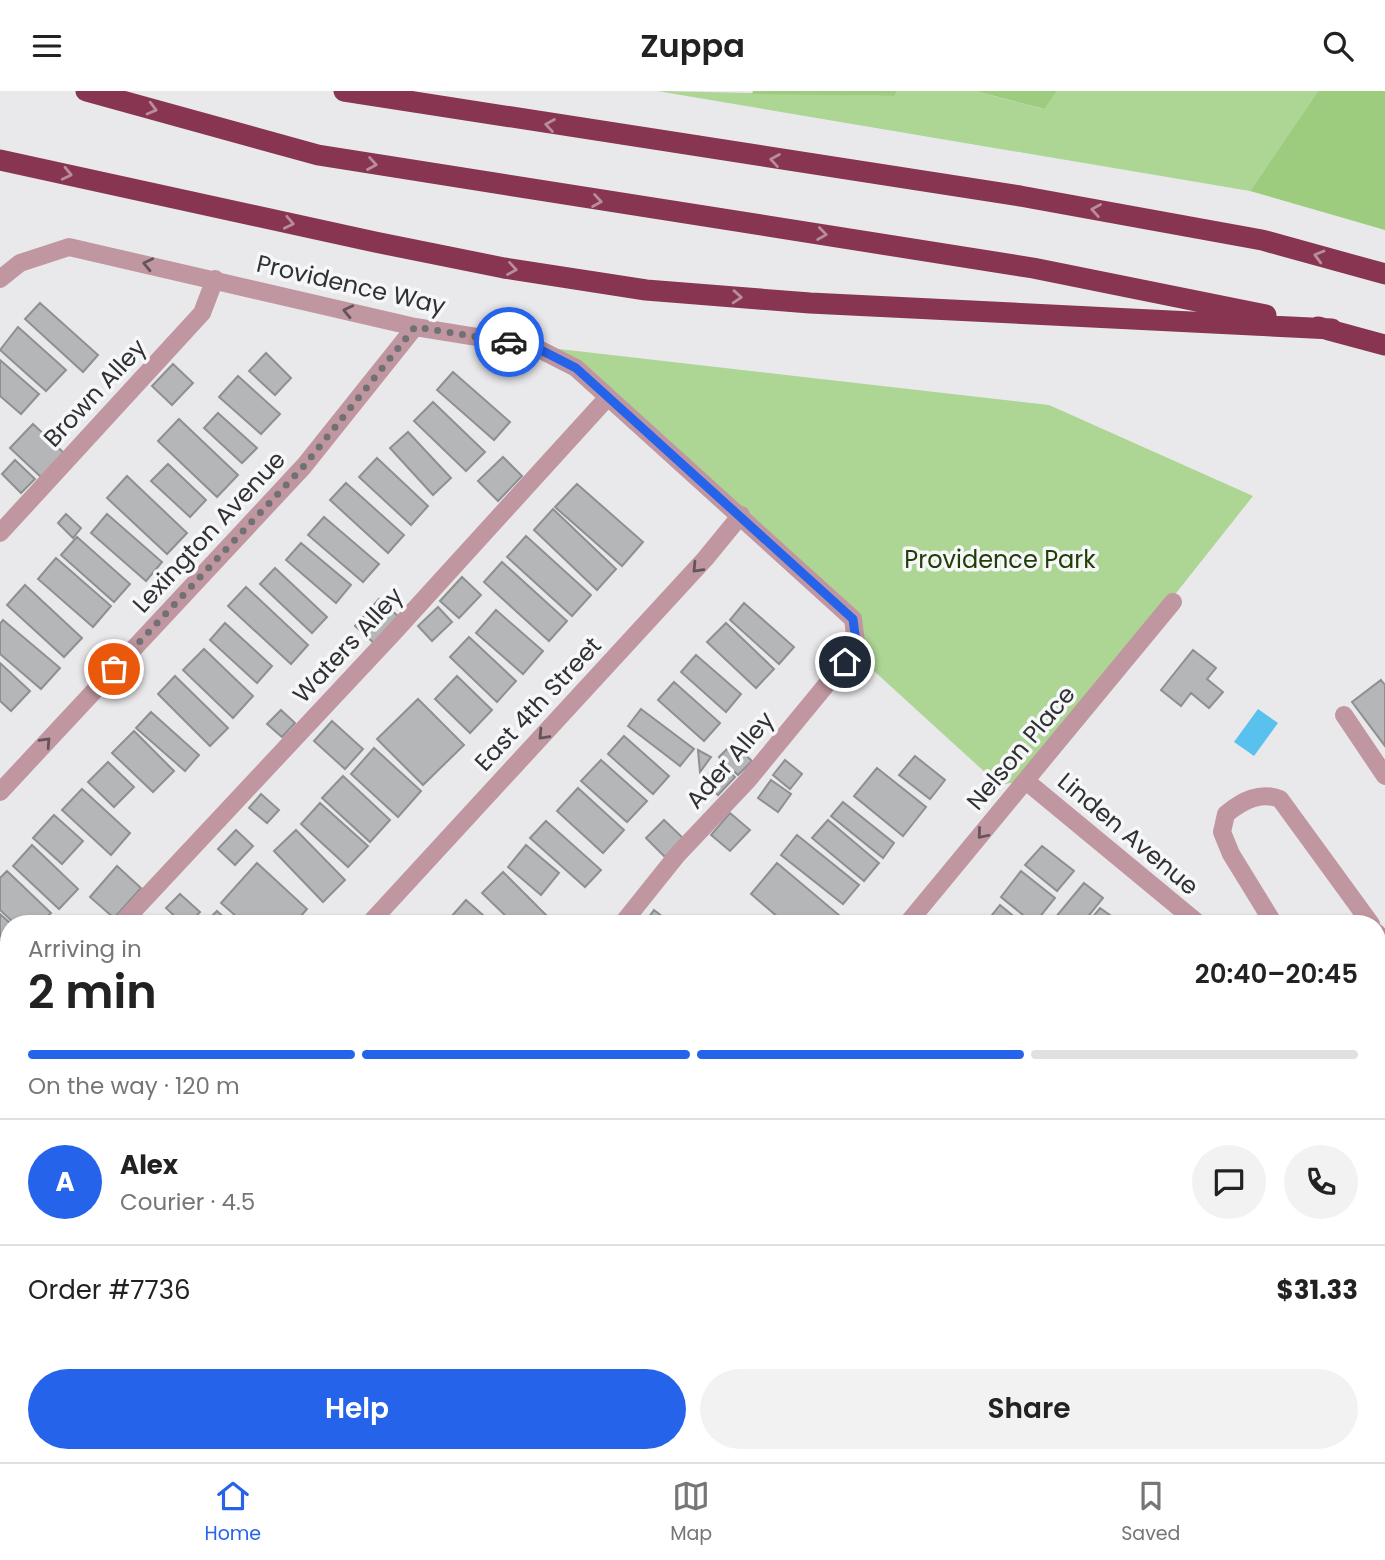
<!DOCTYPE html>
<meta charset="utf-8">
<style>
:root{--surface:#fff;--page:#f2f2f2;--text:#222;--muted:#767676;--line:#e0e0e0;--accent:#2563eb}
body{margin:0;font-family:Poppins,sans-serif;background:var(--page);color:var(--text);height:100vh;display:flex;flex-direction:column;font-size:26px;white-space:nowrap}
*{box-sizing:border-box;margin:0}
p{font-size:23px;color:var(--muted)}
.icon{flex:none;width:38px;height:38px;fill:none;stroke:currentColor;stroke-width:2;stroke-linecap:round;stroke-linejoin:round}
.map{position:relative;flex:1;overflow:hidden}
.drawer{position:absolute;left:0px;top:824px;width:1386px;height:548px;display:flex;flex-direction:column;background:var(--surface);border-radius:28px 28px 0 0;box-shadow:0 2px 5px #0004}
.drawer>*{flex:none}
.pin{position:absolute;display:grid;place-items:center;width:60px;height:60px;color:#fff;margin:-30px;border:4px solid #fff;border-radius:50%;box-shadow:0 2px 7px #0007}
.courier{position:absolute;display:grid;place-items:center;width:70px;height:70px;margin:-35px;border:5px solid #2563eb;border-radius:50%;background:#fff;color:#222;box-shadow:0 2px 9px #0007}
.headline em{font-style:normal;font-weight:600}
.headline div{display:flex;flex-direction:column-reverse}
.headline{display:flex;align-items:center;justify-content:space-between;height:119px;padding:0 28px}
h1{font-size:46px;font-weight:600;line-height:52px}
.bar{display:grid;grid-template-columns:repeat(4,1fr);gap:10px 7px;align-content:center;height:84px;padding:0 28px}
.bar i{height:9px;border-radius:5px;background:var(--line)}
.bar .on{background:var(--accent)}
.bar p{grid-column:span 4}
.line{display:flex;align-items:center;gap:18px;padding:0 28px;border-top:2px solid var(--line)}
.line div{flex:1}
.round{display:grid;place-items:center;flex:none;width:74px;height:74px;border-radius:37px;background:var(--page)}
.cta{display:flex;gap:14px;margin-top:auto;padding:14px 28px}
.cta a{flex:1;height:80px;border-radius:42px;background:var(--accent);color:#fff;font-size:28px;font-weight:600;line-height:80px;text-align:center}
.cta a+a{background:var(--page);color:var(--text)}
header{display:flex;justify-content:space-between;align-items:center;height:91px;padding:0 28px;background:var(--surface);font-size:32px;font-weight:600}
.dock{display:flex;justify-content:space-around;align-items:center;height:98px;border-top:2px solid var(--line);background:var(--surface);font-size:19px;color:var(--muted)}
.dock a{display:grid;justify-items:center;gap:4px}
.dock .on{color:var(--accent)}
.map>svg:first-child{display:block}
.green{fill:#add594}
.forest{fill:#9ecc7f}
.water{fill:#59c1ed}
.building{fill:#b5b6b8;stroke:#8e8f91;stroke-width:2}
.lines{fill:none;stroke-linecap:round;stroke-linejoin:round}
.minor{stroke:#c097a1;stroke-width:18}
.highway{stroke:#873550;stroke-width:21}
.oneway{stroke:#b98c9c}
.oneway2{stroke:#635559}
.done{stroke:#717173;stroke-width:7;stroke-dasharray:0 12.6}
.route{stroke:#2563eb;stroke-width:9}
.labels{text-anchor:middle;stroke-width:7;stroke-linejoin:round;paint-order:stroke}
.street-label{font-size:24px;fill:#313132;stroke:#f6f7f9}
.park-label{font-size:24px;fill:#223e06;stroke:#f6f7f9}
</style>
<header><svg class="icon" aria-label="menu" viewBox="0 0 24 24"><path d="M4 6h16M4 12h16M4 18h16"/></svg>Zuppa<svg class="icon" aria-label="search" viewBox="0 0 24 24"><circle cx="10" cy="10" r="6"/><path d="M15 15l6 6"/></svg></header>
<div class="map">
<svg width="1385" height="1371" viewBox="0 0 1385 1371">
<rect width="100%" height="100%" fill="#e9e9ec"/>
<path class="green" d="M657,0L895,5L897,0H975L1043,18L1057,0H1318L1250,100Z
M533,255L1049,314L1253,405L1028,689L999,694L863,570L853,560L852,528L576,277Z"/>
<path class="forest" d="M753,0H897L895,5L752,3Z
M975,0H1057L1044,18Z
M1318,0H1385V139L1250,100Z"/>
<path class="water" d="M1258,618L1278,632L1254,665L1234,651Z"/>
<path class="building" d="M40,212L98,264L83,281L25,228Z
M18,236L66,279L46,300L0,259Z
M266,262L291,287L275,304L249,280Z
M0,269L39,303L21,323L0,305Z
M173,273L193,292L172,314L152,295Z
M453,281L510,331L494,349L437,299Z
M238,285L280,323L261,343L219,306Z
M433,311L485,361L466,380L414,330Z
M218,322L257,357L242,372L204,337Z
M179,328L238,384L217,406L158,350Z
M33,333L64,362L41,386L10,357Z
M408,341L451,387L433,404L390,357Z
M503,366L522,385L498,410L478,390Z
M377,367L428,415L411,434L359,386Z
M15,369L35,388L21,402L2,383Z
M168,373L206,409L190,426L151,390Z
M127,385L187,442L167,463L107,407Z
M346,392L404,444L388,462L330,409Z
M577,393L643,451L622,475L555,416Z
M553,418L616,478L597,499L534,439Z
M66,423L81,437L73,447L58,432Z
M107,423L162,471L146,490L91,442Z
M324,426L379,473L363,491L308,444Z
M526,445L591,504L572,525L507,466Z
M77,446L130,493L114,511L61,464Z
M301,452L351,494L336,512L286,469Z
M56,467L111,515L93,536L38,488Z
M502,471L567,530L549,550L484,491Z
M275,477L327,526L312,542L260,493Z
M462,486L481,504L459,527L440,510Z
M25,494L82,547L64,566L7,514Z
M246,496L308,554L291,573L228,515Z
M379,508L399,526L375,553L355,535Z
M744,512L794,556L779,573L730,529Z
M438,516L452,531L432,550L418,535Z
M496,519L543,560L523,583L476,542Z
M3,529L60,577L41,598L0,563V533Z
M225,532L272,575L257,592L210,549Z
M726,532L774,578L756,597L707,551Z
M469,546L516,590L497,611L450,566Z
M204,558L253,605L233,627L183,579Z
M1193,559L1216,577L1207,588L1223,601L1209,617L1191,602L1181,615L1161,599Z
M696,564L741,603L726,621L681,581Z
M0,572L30,600L11,620L0,610Z
M175,585L228,637L210,655L158,603Z
M457,585L492,619L470,642L435,608Z
M1381,589L1385,594V655L1352,611Z
M674,591L720,632L704,650L658,609Z
M418,608L464,654L423,694L377,648Z
M641,618L694,658L680,675L628,635Z
M281,619L295,632L282,646L267,633Z
M151,621L199,664L185,680L136,637Z
M332,630L363,658L345,678L314,650Z
M134,640L174,680L153,701L112,662Z
M624,645L669,685L653,703L608,663Z
M733,652L752,670L738,684L719,666Z
M374,657L421,700L398,726L351,683Z
M698,659L711,666L700,681Z
M915,665L945,689L930,708L899,684Z
M601,669L647,710L627,731L581,690Z
M785,669L802,683L790,698L773,684Z
M108,671L134,696L114,716L88,691Z
M719,672L735,686L718,704L702,690Z
M877,677L926,716L903,745L854,705Z
M343,685L390,729L370,751L322,707Z
M771,689L791,703L778,721L758,707Z
M578,697L624,739L603,762L557,720Z
M82,698L130,742L111,764L62,719Z
M261,703L279,719L267,732L249,717Z
M843,711L894,752L883,767L831,725Z
M320,712L368,755L348,776L301,733Z
M730,722L750,739L730,760L711,744Z
M54,724L83,750L62,773L33,747Z
M664,729L683,747L665,766L646,747Z
M828,729L879,772L864,790L812,747Z
M546,730L601,779L585,796L530,747Z
M236,739L253,755L235,774L218,758Z
M296,739L345,789L323,811L274,760Z
M797,744L859,794L843,813L781,764Z
M32,754L78,798L59,818L13,775Z
M526,754L559,782L541,804L508,776Z
M1042,755L1074,780L1057,800L1025,774Z
M257,772L307,818L294,833H245L221,812Z
M777,772L840,825L833,833H786L751,803Z
M117,775L141,797L114,827L90,806Z
M7,780L51,822L40,833H15L0,819V787Z
M1021,780L1055,807L1034,833L1001,806Z
M503,781L547,825L539,833H514L482,802Z
M1084,792L1103,807L1082,833H1050Z
M180,803L200,821L188,833H183L166,817Z
M466,809L493,833H459L451,826Z
M1000,814L1023,833H985Z
M1100,817L1121,832L1120,833H1087Z
M654,819L672,833H644Z
M217,820L231,833H204Z
M0,823L11,833L9,867L5,870L0,866Z
M9,908V941L0,951V918Z
M9,1261V1300L0,1288V1268Z
M1385,1276V1322L1382,1324L1377,1316V1282Z
M0,1306L9,1319V1349L5,1352L0,1345Z
M1377,1358L1385,1371L1350,1369L1357,1363H1377Z
M202,1363H234L240,1371H208Z
M246,1363H285L290,1371H251Z
M539,1363H616L626,1371H533Z
M885,1363H918L923,1369L891,1371Z
M935,1363H983L973,1371H932L929,1368Z
M1280,1363H1317L1323,1371H1284Z"/>
<g class="lines">
<path class="minor" d="M0,188L20,172L69,156L415,236L533,255L576,277L853,528L856,551L845,571L748,689L678,763L622,833
M0,442L202,222L215,188
M1344,624L1385,685
M1026,690L1199,833
M0,701L304,375L415,236
M121,833L396,539L608,306
M369,833L705,468L741,424
M907,833L1173,511
M1274,833L1231,763L1222,741L1226,723C1242,710 1260,700 1280,708L1371,833
M1377,842L1385,852
M0,964L9,954
M0,1047L9,1056
M1377,1086L1385,1097
M0,1204L9,1197
M1377,1229L1385,1223
M357,1363L366,1371
M858,1363L864,1371
M1095,1363L1100,1371
M1335,1363L1341,1371
M60,1371L71,1363
M458,1371L465,1363
M738,1371L745,1363
M1181,1371L1192,1363"/>
<path class="highway" d="M86,0L318,64L1033,177L1266,224
M344,0L1020,105L1262,149L1385,183
M0,69L375,151L504,177L646,199L810,212L1332,238
M1318,236L1385,254"/>
</g>
<defs><path id="oneway-chevron" d="M-2-3.5L2.5 0L-2 3.5" fill="none" stroke-width="1.6" stroke-linecap="round" stroke-linejoin="round" transform="scale(1.75)"/></defs>
<g class="oneway">
<use href="#oneway-chevron" transform="translate(152 18) rotate(15)"/>
<use href="#oneway-chevron" transform="translate(550 34) rotate(-171)"/>
<use href="#oneway-chevron" transform="translate(775 69) rotate(-171)"/>
<use href="#oneway-chevron" transform="translate(372 73) rotate(9)"/>
<use href="#oneway-chevron" transform="translate(67 83) rotate(13)"/>
<use href="#oneway-chevron" transform="translate(597 110) rotate(9)"/>
<use href="#oneway-chevron" transform="translate(1096 119) rotate(-170)"/>
<use href="#oneway-chevron" transform="translate(289 132) rotate(12)"/>
<use href="#oneway-chevron" transform="translate(822 143) rotate(8)"/>
<use href="#oneway-chevron" transform="translate(1319 165) rotate(-165)"/>
<use href="#oneway-chevron" transform="translate(512 178) rotate(9)"/>
<use href="#oneway-chevron" transform="translate(737 206) rotate(4)"/>
</g>
<g class="oneway2">
<use href="#oneway-chevron" transform="translate(148 173) rotate(-167)"/>
<use href="#oneway-chevron" transform="translate(348 220) rotate(-167)"/>
<use href="#oneway-chevron" transform="translate(697 477) rotate(133)"/>
<use href="#oneway-chevron" transform="translate(543 644) rotate(133)"/>
<use href="#oneway-chevron" transform="translate(46 651) rotate(-47)"/>
<use href="#oneway-chevron" transform="translate(982 743) rotate(130)"/>
</g>
<g class="lines">
<path class="done" d="M114,578L304,375L415,236L509,251"/>
<path class="route" d="M509,251L533,255L576,277L853,528L856,551L845,571"/>
</g>
<g class="labels">
<g class="street-label">
<text transform="translate(351 194) rotate(13)" y="8">Providence Way</text>
<text transform="translate(95 302) rotate(-47)" y="8">Brown Alley</text>
<text transform="translate(209 441) rotate(-47)" y="8">Lexington Avenue</text>
<text transform="translate(348 554) rotate(-47)" y="8">Waters Alley</text>
<text transform="translate(538 613) rotate(-47)" y="8">East 4th Street</text>
<text transform="translate(1021 657) rotate(-50)" y="8">Nelson Place</text>
<text transform="translate(730 669) rotate(-49)" y="8">Ader Alley</text>
<text transform="translate(1128 743) rotate(40)" y="8">Linden Avenue</text>
</g>
<g class="park-label">
<text x="1000" y="477">Providence Park</text>
</g>
</g>
</svg>
<div class="pin" style="left:114px;top:578px;background:#ea580c"><svg class="icon" aria-label="bag" viewBox="0 0 24 24"><path d="M5 8h14l-1 12H6zM9 8a3 3 0 0 1 6 0"/></svg></div>
<div class="pin" style="left:845px;top:571px;background:#1f2937"><svg class="icon" aria-label="home" viewBox="0 0 24 24"><path d="M3 11l9-7 9 7M6 9v11h12V9"/></svg></div>
<div class="courier" style="left:509px;top:251px"><svg class="icon" aria-label="car" viewBox="0 0 24 24"><path d="M5 17H2v-5l4-1 3-4h7l3 4 3 1v5h-3M9 17h6M6 11h13"/><circle cx="7" cy="17" r="2"/><circle cx="17" cy="17" r="2"/></svg></div>
<section class="drawer">
<div class="headline"><div><h1>2 min</h1><p>Arriving in</p></div><em>20:40–20:45</em></div>
<div class="bar"><i class="on"></i><i class="on"></i><i class="on"></i><i></i><p>On the way · 120 m</p></div>
<div class="line" style="height:126px"><b class="round" style="background:var(--accent);color:#fff">A</b><div><b>Alex</b><p>Courier · 4.5</p></div><a class="round"><svg class="icon" aria-label="chat" viewBox="0 0 24 24"><path d="M4 5h16v11H9l-5 4z"/></svg></a><a class="round"><svg class="icon" aria-label="phone" viewBox="0 0 24 24"><path d="M5 4h4l2 5-3 2q2 4 5 5l2-3 5 2v4C11 20 4 13 5 4z"/></svg></a></div>
<div class="line" style="height:91px"><div>Order #7736</div><b>$31.33</b></div>
<div class="cta"><a>Help</a><a>Share</a></div>
</section>
</div>
<nav class="dock">
<a class="on"><svg class="icon" aria-label="home" viewBox="0 0 24 24"><path d="M3 11l9-7 9 7M6 9v11h12V9"/></svg>Home</a>
<a><svg class="icon" aria-label="map" viewBox="0 0 24 24"><path d="M3 6l6-2 6 2 6-2v14l-6 2-6-2-6 2zM9 4v14M15 6v14"/></svg>Map</a>
<a><svg class="icon" aria-label="saved" viewBox="0 0 24 24"><path d="M7 4h10v16l-5-4-5 4z"/></svg>Saved</a>
</nav>
